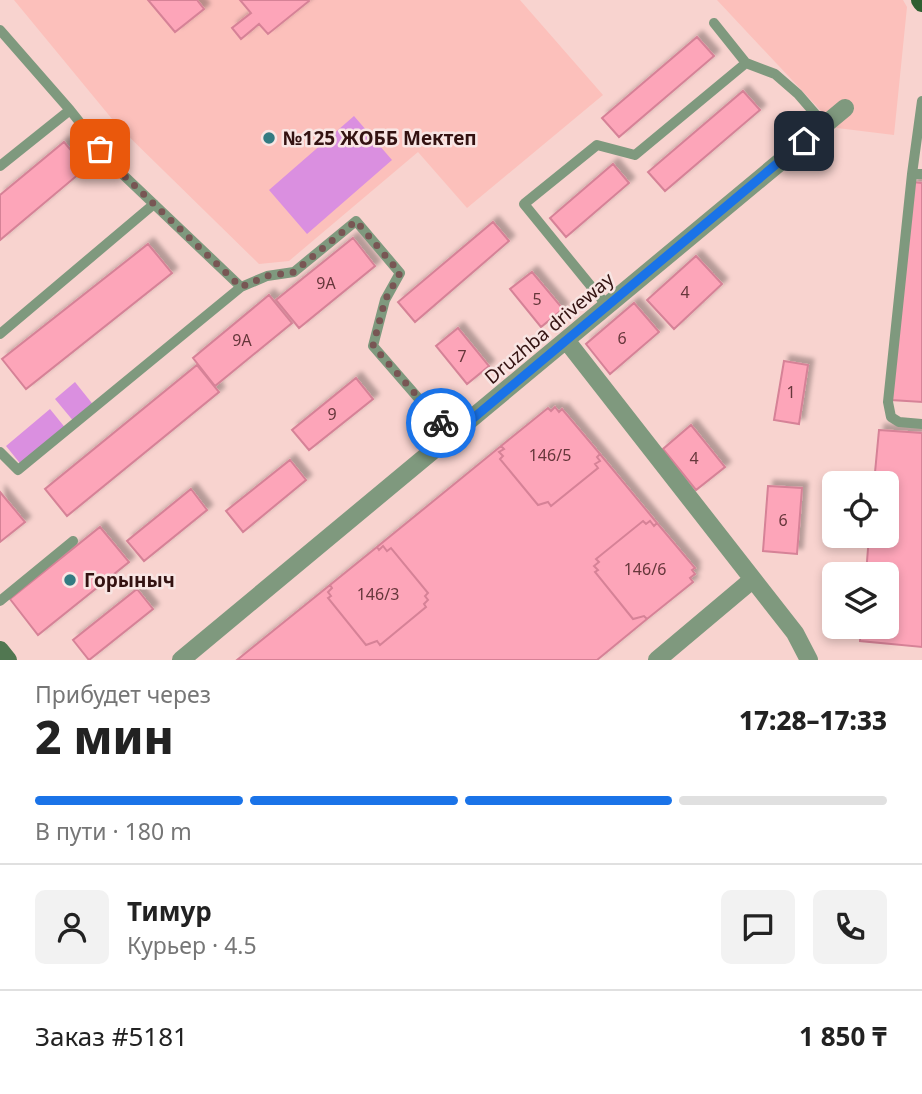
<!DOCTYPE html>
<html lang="ru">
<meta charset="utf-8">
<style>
:root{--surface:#fff;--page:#f2f2f2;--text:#222;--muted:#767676;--line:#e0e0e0;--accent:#1a73e8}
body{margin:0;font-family:"Noto Sans",sans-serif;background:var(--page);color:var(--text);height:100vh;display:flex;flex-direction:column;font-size:26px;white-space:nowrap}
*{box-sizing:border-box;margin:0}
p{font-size:23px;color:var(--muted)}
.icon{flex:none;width:38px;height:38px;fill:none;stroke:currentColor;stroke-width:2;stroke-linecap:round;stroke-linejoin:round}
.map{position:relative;height:660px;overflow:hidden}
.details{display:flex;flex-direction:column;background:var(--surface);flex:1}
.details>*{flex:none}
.fabs{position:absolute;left:822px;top:471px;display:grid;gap:14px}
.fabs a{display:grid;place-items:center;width:77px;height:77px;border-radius:10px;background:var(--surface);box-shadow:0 4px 10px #0003;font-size:35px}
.pin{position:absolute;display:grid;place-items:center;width:60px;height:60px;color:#fff;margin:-30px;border-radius:14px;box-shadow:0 4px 10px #0006}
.courier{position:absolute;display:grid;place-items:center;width:70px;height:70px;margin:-35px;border:5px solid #1a73e8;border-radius:50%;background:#fff;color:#222;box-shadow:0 2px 9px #0007}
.head em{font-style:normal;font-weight:800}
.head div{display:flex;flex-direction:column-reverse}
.head{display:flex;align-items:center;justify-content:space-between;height:119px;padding:0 35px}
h1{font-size:46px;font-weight:800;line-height:52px}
.bar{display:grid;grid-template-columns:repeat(4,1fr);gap:10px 7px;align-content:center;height:84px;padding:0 35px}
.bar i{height:9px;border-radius:5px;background:var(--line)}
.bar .selected{background:var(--accent)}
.bar p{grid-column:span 4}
.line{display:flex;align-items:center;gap:18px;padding:0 35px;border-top:2px solid var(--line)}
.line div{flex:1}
.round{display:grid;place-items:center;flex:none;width:74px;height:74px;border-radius:10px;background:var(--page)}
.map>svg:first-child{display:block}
.built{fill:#fcc0bb}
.green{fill:#da8fe0}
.building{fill:#fda5b9;stroke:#d68297;stroke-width:2;filter:url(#shadow)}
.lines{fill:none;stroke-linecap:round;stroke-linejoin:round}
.lane{stroke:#7f997e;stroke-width:10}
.street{stroke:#7f997e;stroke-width:18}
.secondary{stroke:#517751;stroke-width:18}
.primary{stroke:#2f5f31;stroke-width:18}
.done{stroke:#785654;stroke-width:7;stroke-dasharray:0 12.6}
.route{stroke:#1a73e8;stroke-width:9}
.poi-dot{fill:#337b82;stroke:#f8e5e3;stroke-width:2.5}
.labels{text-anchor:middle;stroke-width:5;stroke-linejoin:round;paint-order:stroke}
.number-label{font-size:16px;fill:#66373b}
.poi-label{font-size:19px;font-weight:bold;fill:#331211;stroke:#f8e5e3;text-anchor:start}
.street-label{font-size:19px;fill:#331211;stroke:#f8e5e3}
</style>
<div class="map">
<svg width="922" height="660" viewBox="0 0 922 660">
<defs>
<filter id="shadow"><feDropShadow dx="5.5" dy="-5.5" stdDeviation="2" flood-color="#0004"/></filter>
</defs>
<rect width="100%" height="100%" fill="#f8d3cf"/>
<path class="built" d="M14,0H520L603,95L467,208L418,152L289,261L259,264L117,125Z
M717,0H903L907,7L894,135L837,128Z"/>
<path class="green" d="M354,116L392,160L307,234L269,190Z
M75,382L95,407L75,423L55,399Z
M50,409L67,430L23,467L6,446Z"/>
<path class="building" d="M148,0H197L204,9L175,32Z
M240,0H308L309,1L268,34L259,24L241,39L232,28L251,13Z
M697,37L714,56L619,137L602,118Z
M743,91L760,110L665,191L648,172Z
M64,142L86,168L0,240V195Z
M613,164L629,183L566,237L550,218Z
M912,182L922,183V402L891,400Z
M493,222L509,241L415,322L398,302Z
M353,238L375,266L299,328L276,300Z
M148,244L172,273L26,389L2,359Z
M696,256L722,284L674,329L647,300Z
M532,272L563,309L541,327L510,289Z
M269,295L292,323L215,386L193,358Z
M634,303L659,332L610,374L586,344Z
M458,328L489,366L467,384L436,346Z
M784,361L808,365L799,424L774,420Z
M197,365L219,392L67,516L45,489Z
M356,378L373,399L309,450L292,430Z
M555,407L559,412L562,409L600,454L597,457L600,461L595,464L598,468L551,506L548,502L538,505L500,459L503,456L499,452L504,449L501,446L548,408L551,411Z
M691,425L725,467L696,490L663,449Z
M879,430L922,433V647L860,641L861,626H887V574H866L869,536H887V483H874Z
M501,446L504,449L499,452L503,456L500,459L538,505L548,502L551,506L598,468L595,464L600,461L597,457L600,454L657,523L654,526L650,521L646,524L643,521L596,559L599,562L594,566L598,570L595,572L633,619L644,616L647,619L597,660H237L330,585L332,588L328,592L331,596L328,598L366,645L377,641L380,645L426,607L424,604L428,600L425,596L428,593L391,548L387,551L383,546L379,550L377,547Z
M290,460L306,480L243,532L226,511Z
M768,486L802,488L797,554L763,551Z
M191,489L207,510L144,561L127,541Z
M0,492L25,522L0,542Z
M643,521L646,524L650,521L654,526L657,523L695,568L692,570L695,574L690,578L693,582L647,619L644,616L633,619L595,572L598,570L594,566L599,562L596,559Z
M100,527L129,562L38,635L10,599Z
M383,546L387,551L391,548L428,593L425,596L428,600L424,604L426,607L380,645L377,641L366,645L328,598L331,596L328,592L332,588L330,585L377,547L379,550Z
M137,589L153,609L89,660L73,640Z"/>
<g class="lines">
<path class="lane" d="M714,23L746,63L775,74L798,94L824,124
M0,30L70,110L116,168L241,287L18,470L0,452
M922,101L912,174H922
M0,166L70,110
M912,174L888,402L891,417L899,422L922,424
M241,287L267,276L294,272L356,221L400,273L385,300L373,346L452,437
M608,307L524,204L597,145L635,155L746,63
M0,334L154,204
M0,601L73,541"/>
<path class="street" d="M566,340L795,633L809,660
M181,660L845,108
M657,660L752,580"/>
<path class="secondary" d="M0,650L8,660"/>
<path class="primary" d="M920,0L922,3"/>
</g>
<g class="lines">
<path class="done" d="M100,149L116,168L241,287L267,276L294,272L356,221L400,273L385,300L373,346L441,423"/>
<path class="route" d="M441,423L452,436L804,141"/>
</g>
<g class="poi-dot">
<circle cx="269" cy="138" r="7"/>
<circle cx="70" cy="580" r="7"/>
</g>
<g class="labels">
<g class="number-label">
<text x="326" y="289">9А</text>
<text x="685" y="298">4</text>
<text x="537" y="305">5</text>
<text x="622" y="344">6</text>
<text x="242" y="346">9А</text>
<text x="462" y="362">7</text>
<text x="791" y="398">1</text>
<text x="332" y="420">9</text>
<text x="550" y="461">146/5</text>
<text x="694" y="464">4</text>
<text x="783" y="526">6</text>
<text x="645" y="575">146/6</text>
<text x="378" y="600">146/3</text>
</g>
<g class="poi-label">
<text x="283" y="145">№125 ЖОББ Мектеп</text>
<text x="84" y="587">Горыныч</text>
</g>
<g class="street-label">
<text transform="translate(549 328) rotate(-40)" y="7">Druzhba driveway</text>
</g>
</g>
</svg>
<div class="fabs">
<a><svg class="icon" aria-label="locate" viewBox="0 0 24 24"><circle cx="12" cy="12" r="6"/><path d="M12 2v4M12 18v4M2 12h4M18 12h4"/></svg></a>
<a><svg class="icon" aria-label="layers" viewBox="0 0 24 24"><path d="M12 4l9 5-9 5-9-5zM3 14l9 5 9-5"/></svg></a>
</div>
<div class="pin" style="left:100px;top:149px;background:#ea580c"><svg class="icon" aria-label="bag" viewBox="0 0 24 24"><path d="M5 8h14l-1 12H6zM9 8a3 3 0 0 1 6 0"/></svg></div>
<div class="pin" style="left:804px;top:141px;background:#1f2937"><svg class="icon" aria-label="home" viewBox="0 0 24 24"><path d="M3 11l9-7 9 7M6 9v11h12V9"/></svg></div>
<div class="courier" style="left:441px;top:423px"><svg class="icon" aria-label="bike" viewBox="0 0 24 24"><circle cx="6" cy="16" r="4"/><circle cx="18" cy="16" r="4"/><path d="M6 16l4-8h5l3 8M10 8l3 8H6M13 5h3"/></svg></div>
</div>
<section class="details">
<div class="head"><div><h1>2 мин</h1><p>Прибудет через</p></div><em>17:28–17:33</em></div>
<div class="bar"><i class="selected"></i><i class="selected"></i><i class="selected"></i><i></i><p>В пути · 180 m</p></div>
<div class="line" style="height:126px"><a class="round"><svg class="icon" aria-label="person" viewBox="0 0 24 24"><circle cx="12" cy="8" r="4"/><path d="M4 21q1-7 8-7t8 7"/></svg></a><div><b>Тимур</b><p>Курьер · 4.5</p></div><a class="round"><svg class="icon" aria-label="chat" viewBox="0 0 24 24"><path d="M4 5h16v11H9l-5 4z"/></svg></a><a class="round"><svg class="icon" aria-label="phone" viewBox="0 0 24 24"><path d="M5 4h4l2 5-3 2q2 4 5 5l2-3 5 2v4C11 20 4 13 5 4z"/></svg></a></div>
<div class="line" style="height:91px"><div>Заказ #5181</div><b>1 850 ₸</b></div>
</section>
